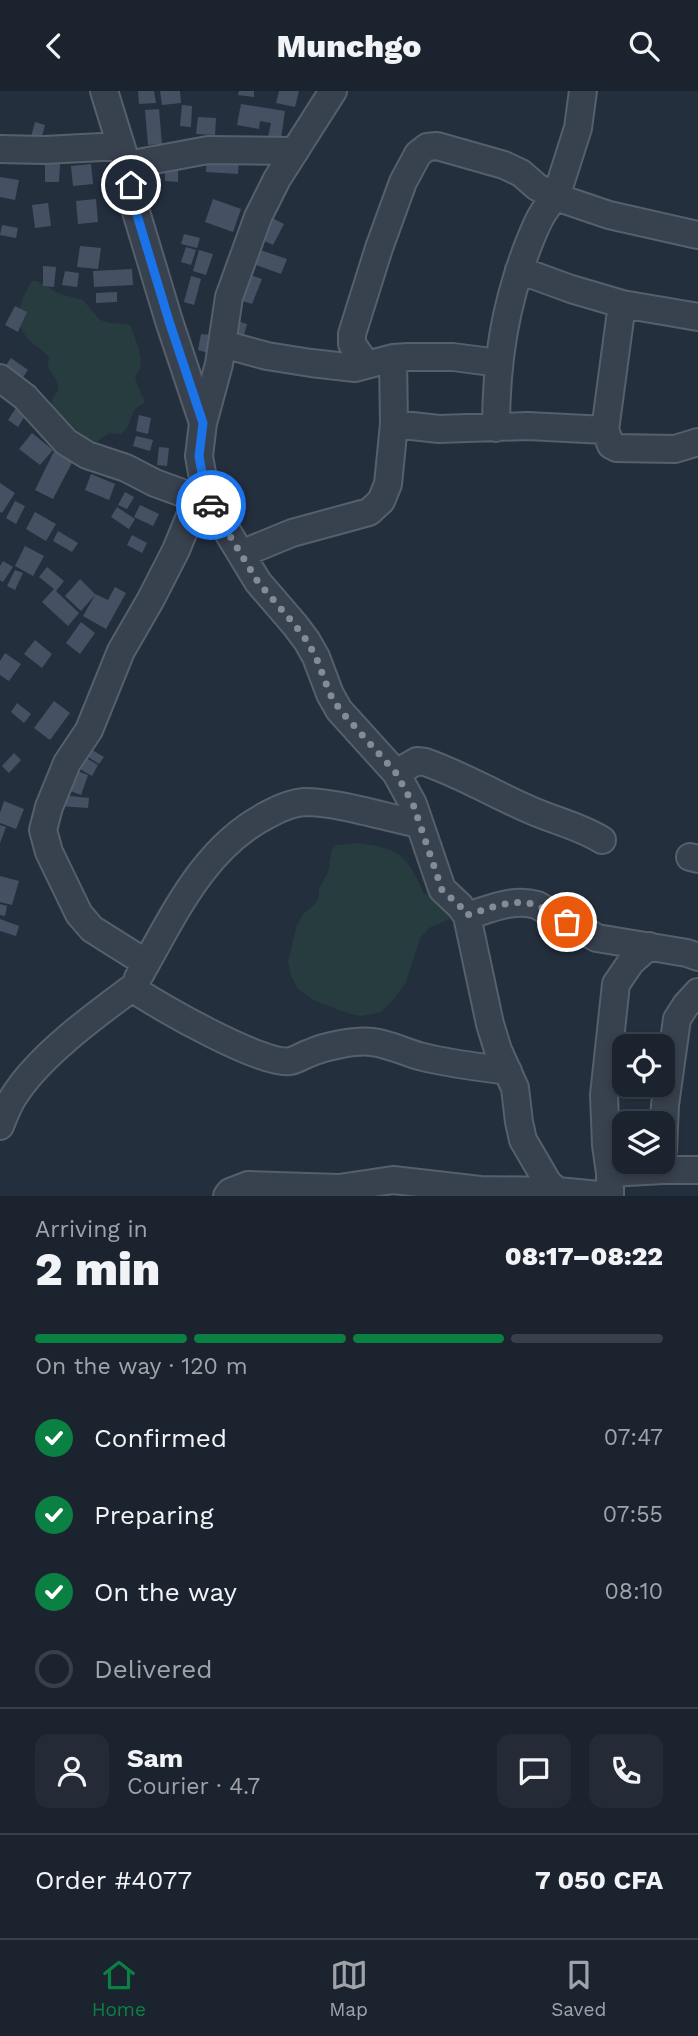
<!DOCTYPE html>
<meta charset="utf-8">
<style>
:root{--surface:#1b232e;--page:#242b36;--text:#f1f3f6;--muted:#a0a4aa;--line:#39404a;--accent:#0b8043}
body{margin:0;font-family:"Work Sans",sans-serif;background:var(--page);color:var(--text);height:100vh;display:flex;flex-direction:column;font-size:26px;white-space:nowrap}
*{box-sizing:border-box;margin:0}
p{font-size:23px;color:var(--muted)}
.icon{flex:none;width:38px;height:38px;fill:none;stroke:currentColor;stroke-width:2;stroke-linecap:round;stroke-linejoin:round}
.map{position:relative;height:1105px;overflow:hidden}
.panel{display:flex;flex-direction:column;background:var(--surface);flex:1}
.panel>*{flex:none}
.tools{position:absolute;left:612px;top:943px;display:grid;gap:14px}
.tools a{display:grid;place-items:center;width:63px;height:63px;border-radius:14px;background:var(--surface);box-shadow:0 4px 10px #0003,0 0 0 2px var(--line);font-size:35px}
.pin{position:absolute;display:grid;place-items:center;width:60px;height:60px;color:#fff;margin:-30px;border:4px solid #fff;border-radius:50%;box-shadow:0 2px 7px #0007}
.courier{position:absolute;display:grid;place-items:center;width:70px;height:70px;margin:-35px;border:5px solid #1a73e8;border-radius:50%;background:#fff;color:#222;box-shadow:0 2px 9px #0007}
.overview em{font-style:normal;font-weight:800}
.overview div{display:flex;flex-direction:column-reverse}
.overview{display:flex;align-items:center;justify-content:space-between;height:119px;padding:0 35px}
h1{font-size:46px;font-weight:800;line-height:52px}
.bar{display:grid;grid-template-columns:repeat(4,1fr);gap:10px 7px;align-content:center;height:84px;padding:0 35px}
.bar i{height:9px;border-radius:5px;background:var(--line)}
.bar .active{background:var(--accent)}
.bar p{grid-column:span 4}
.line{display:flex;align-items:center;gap:18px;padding:0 35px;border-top:2px solid var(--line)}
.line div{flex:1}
.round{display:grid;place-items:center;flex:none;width:74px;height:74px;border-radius:14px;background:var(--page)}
ol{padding:0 35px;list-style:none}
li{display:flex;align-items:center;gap:21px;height:77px}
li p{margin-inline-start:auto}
li .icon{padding:7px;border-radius:50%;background:var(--accent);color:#fff;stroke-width:4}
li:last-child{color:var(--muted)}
li i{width:38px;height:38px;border:4px solid var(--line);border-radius:50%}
header{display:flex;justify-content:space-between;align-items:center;height:91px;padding:0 35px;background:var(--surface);font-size:32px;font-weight:800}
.tabs{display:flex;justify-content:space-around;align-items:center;height:98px;border-top:2px solid var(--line);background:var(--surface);font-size:19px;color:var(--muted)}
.tabs a{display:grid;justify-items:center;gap:4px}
.tabs .active{color:var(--accent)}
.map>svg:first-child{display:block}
.green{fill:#263c3f}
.building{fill:#455162}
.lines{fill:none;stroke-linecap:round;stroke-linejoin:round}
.minor-casing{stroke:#565f6c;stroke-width:30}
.minor{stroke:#38414e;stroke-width:26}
.done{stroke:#828b98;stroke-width:7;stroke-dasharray:0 12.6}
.route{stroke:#1a73e8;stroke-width:9}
</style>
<header><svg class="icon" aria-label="back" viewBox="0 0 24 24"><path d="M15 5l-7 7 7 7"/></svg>Munchgo<svg class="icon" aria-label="search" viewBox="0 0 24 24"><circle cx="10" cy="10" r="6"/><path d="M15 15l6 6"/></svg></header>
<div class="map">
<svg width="698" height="1105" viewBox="0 0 698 1105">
<rect width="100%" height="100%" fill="#242f3e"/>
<path class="green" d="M32,190H37L60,203L83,209L99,228L108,232L128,233L131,236C136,252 148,272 135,285L137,293L145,311L134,319L127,337L121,343L109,342L90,356L49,320C54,293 68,306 48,276L49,266C43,259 34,255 28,248C12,230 21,207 32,190Z
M357,752C400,757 407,764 424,803L445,810L454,826L429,837L420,847L406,891L393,909L381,921L361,925L347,922L315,910L298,898L291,885L288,870L297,834L303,823L316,812L319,805V798L328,781L332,758L337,754Z"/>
<path class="building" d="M138,0H154L156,12L139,13Z
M160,0H180L181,12L162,14Z
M239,0H254V6L238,4Z
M279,0H299L295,16L276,12Z
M241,13L285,20L281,48L268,46L271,32L260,30L259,38L237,34Z
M182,14L192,15L191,36L180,35Z
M159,18L162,53L148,54L145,19Z
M198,26L216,27L215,44L196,43Z
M35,31L45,34L41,49L31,46Z
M208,58L239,70L238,83L206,81Z
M45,73H60L59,91H45Z
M91,73L93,93L73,95L71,75Z
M165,76H178V91L165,90Z
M0,86L19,89L15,109L0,106Z
M96,108L98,131L78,133L76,110Z
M213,108L241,118L233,141L205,131Z
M48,112L51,135L35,137L32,114Z
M264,123L284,133L273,154L254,145Z
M2,134L18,137L16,147L0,144Z
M184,143L200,147L197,157L181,153Z
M80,155L101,157L98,178L77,176Z
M186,156L196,159L191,174L181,171Z
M251,156L287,168L281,183L245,170Z
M199,159L213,163L206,184L193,180Z
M43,175L56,176L54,196L43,195Z
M132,178L133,194L94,196L93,180Z
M65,180L79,182L77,196L62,194Z
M242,181L262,188L252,213L233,207Z
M191,185L201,188L194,214L184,211Z
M117,201V211L96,212V202Z
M15,215L27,221L18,241L5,234Z
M227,227L247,233L243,248L223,243Z
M201,243L212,244L208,262L198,259Z
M11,267L28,279L21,289L4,277Z
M18,314L28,320L18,336L8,329Z
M139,324L151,327L148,343L136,340Z
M32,342L53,359L40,374L19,358Z
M136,345L153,349L150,360L133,355Z
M60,348L79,358L53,408L35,399Z
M159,356L169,357L167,375L157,374Z
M91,383L115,393L109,409L85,399Z
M0,392L15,402L2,422L0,421Z
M125,401L134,406L127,418L118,414Z
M15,410L25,415L16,433L6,427Z
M140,414L159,423L153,435L134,426Z
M117,416L135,428L129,438L111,426Z
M35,421L56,433L46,450L26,438Z
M58,440L78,452L72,461L53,450Z
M132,444L147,452L142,462L127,454Z
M25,455L44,465L33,485L15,475Z
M3,470L13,476L3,491L0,489V475Z
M47,476L64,490L56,500L79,522L68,535L42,511L54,498L39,486Z
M15,479L23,482L15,499L7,495Z
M80,488L95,503L108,509L115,496L126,502L106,538L83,525L95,504L81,520L65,505Z
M81,531L95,542L80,563L66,552Z
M35,549L52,563L42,577L24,563Z
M5,562L21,573L9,590L0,584V570Z
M54,610L70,622L50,649L34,637Z
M17,612L31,623L24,632L11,621Z
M89,657L104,666L99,673L85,664Z
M75,660L98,674L92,685L68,671Z
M14,662L21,669L9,682L2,675Z
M67,676L88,684L81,704L60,696Z
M59,704L89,707L88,717L58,715Z
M4,710L24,718L16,738L0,732V722Z
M0,734L6,736L0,752Z
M0,785L19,790L12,814L0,811Z
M0,813L7,815L5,825L0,824Z
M0,828L19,835L16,845L0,840Z"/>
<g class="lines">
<defs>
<path id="minor" d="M104,0L127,74L134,114L169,230L203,332
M333,0L277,88L258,126L229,206L219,273L203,332L199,365L202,382L210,412L258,491L295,534L307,550L316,566L330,603L339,619L396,682L413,713L442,798L460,815L467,825L490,933L498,959L515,997L519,1031L523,1049L548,1092L557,1100
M583,0L578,37L556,106L609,124L698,144
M0,58L44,59L121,55
M127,74L208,59L295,60
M519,179L571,198L622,213
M223,253L267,265L311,272L355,277L393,267L408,266H453L499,272
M393,267L394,333
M366,273L352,253V243L379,157L403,91L418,63L427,56L437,55L504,74L521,82L537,96L556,106C542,119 536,135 529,152C505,213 496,271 496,337
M0,287L25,306L66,351L87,364L126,377L155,392L210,412
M605,339L622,213L698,226
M241,463L292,442L369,421L381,410L388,393L394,333L439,338L528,335L605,339L611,354L617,357L675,358L698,351
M396,682L417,670L425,671C460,683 492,702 526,717C551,729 578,734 602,749
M690,766L698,768
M467,825C490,818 513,807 537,814L597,847L687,862L698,866
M146,872L92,838L79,823L49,761L43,739L49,716L67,672L89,639L121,560L151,508L176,459L197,408
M138,887C173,826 203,756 269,723C280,717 291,712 304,711C339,711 384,726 419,733
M0,1035C4,1025 8,1014 14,1005C39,965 94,925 132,897C156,914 265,976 290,970C297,969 303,964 310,962C325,955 356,949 372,951C390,953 406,962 423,966C451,973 480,976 508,980
M663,1059L665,1014L677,928L686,914L698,901
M663,1079H698
M610,1082L606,1054L604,1004L616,893L631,871L649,855
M227,1105L230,1101L248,1094L339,1097L393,1089L480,1099L557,1100L610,1105V1082L663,1079V1071"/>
</defs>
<use href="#minor" class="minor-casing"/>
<use href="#minor" class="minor"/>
</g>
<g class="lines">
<path class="done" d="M211,414L258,491L295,534L307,550L316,566L330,603L340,619L396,682L413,713L442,799L460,815L467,824C485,819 508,809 527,812C541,814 555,824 567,831"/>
<path class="route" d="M131,94L134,114L169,230L203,332L199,365L202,382L211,414"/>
</g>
</svg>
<div class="tools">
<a><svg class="icon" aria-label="locate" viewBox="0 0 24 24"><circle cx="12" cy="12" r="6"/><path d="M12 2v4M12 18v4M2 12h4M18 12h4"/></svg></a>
<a><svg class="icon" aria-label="layers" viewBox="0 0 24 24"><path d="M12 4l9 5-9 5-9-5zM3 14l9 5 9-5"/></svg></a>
</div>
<div class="pin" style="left:567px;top:831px;background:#ea580c"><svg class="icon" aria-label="bag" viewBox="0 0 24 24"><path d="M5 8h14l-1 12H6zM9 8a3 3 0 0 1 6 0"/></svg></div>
<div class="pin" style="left:131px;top:94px;background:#1f2937"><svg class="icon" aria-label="home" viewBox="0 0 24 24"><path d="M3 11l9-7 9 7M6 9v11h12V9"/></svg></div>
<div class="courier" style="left:211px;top:414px"><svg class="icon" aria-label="car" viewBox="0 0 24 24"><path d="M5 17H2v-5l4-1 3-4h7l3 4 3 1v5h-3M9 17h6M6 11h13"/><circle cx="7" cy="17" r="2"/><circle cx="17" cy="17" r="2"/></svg></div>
</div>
<section class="panel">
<div class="overview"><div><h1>2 min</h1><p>Arriving in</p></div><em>08:17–08:22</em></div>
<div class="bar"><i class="active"></i><i class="active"></i><i class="active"></i><i></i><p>On the way · 120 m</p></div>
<ol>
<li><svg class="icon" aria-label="check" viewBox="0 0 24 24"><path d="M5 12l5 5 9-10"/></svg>Confirmed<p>07:47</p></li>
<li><svg class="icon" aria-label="check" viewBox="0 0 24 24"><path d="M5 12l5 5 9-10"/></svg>Preparing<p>07:55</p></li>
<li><svg class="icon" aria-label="check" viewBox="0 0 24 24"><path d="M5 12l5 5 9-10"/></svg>On the way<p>08:10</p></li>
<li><i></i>Delivered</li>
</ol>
<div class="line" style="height:126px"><a class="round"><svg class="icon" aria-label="person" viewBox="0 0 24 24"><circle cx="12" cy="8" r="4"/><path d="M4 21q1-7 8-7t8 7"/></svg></a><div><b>Sam</b><p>Courier · 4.7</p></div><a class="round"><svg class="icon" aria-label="chat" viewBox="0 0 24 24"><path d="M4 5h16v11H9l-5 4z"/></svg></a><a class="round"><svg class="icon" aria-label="phone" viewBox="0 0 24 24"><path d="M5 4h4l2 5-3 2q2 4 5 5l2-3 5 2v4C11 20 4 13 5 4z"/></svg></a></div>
<div class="line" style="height:91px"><div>Order #4077</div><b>7 050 CFA</b></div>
</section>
<nav class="tabs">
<a class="active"><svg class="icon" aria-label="home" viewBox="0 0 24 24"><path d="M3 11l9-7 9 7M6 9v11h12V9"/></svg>Home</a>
<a><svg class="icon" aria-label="map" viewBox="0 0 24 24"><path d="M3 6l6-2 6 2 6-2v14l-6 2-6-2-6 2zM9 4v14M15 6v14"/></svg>Map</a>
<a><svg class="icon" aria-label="saved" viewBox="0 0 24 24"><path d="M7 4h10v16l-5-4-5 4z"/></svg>Saved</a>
</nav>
